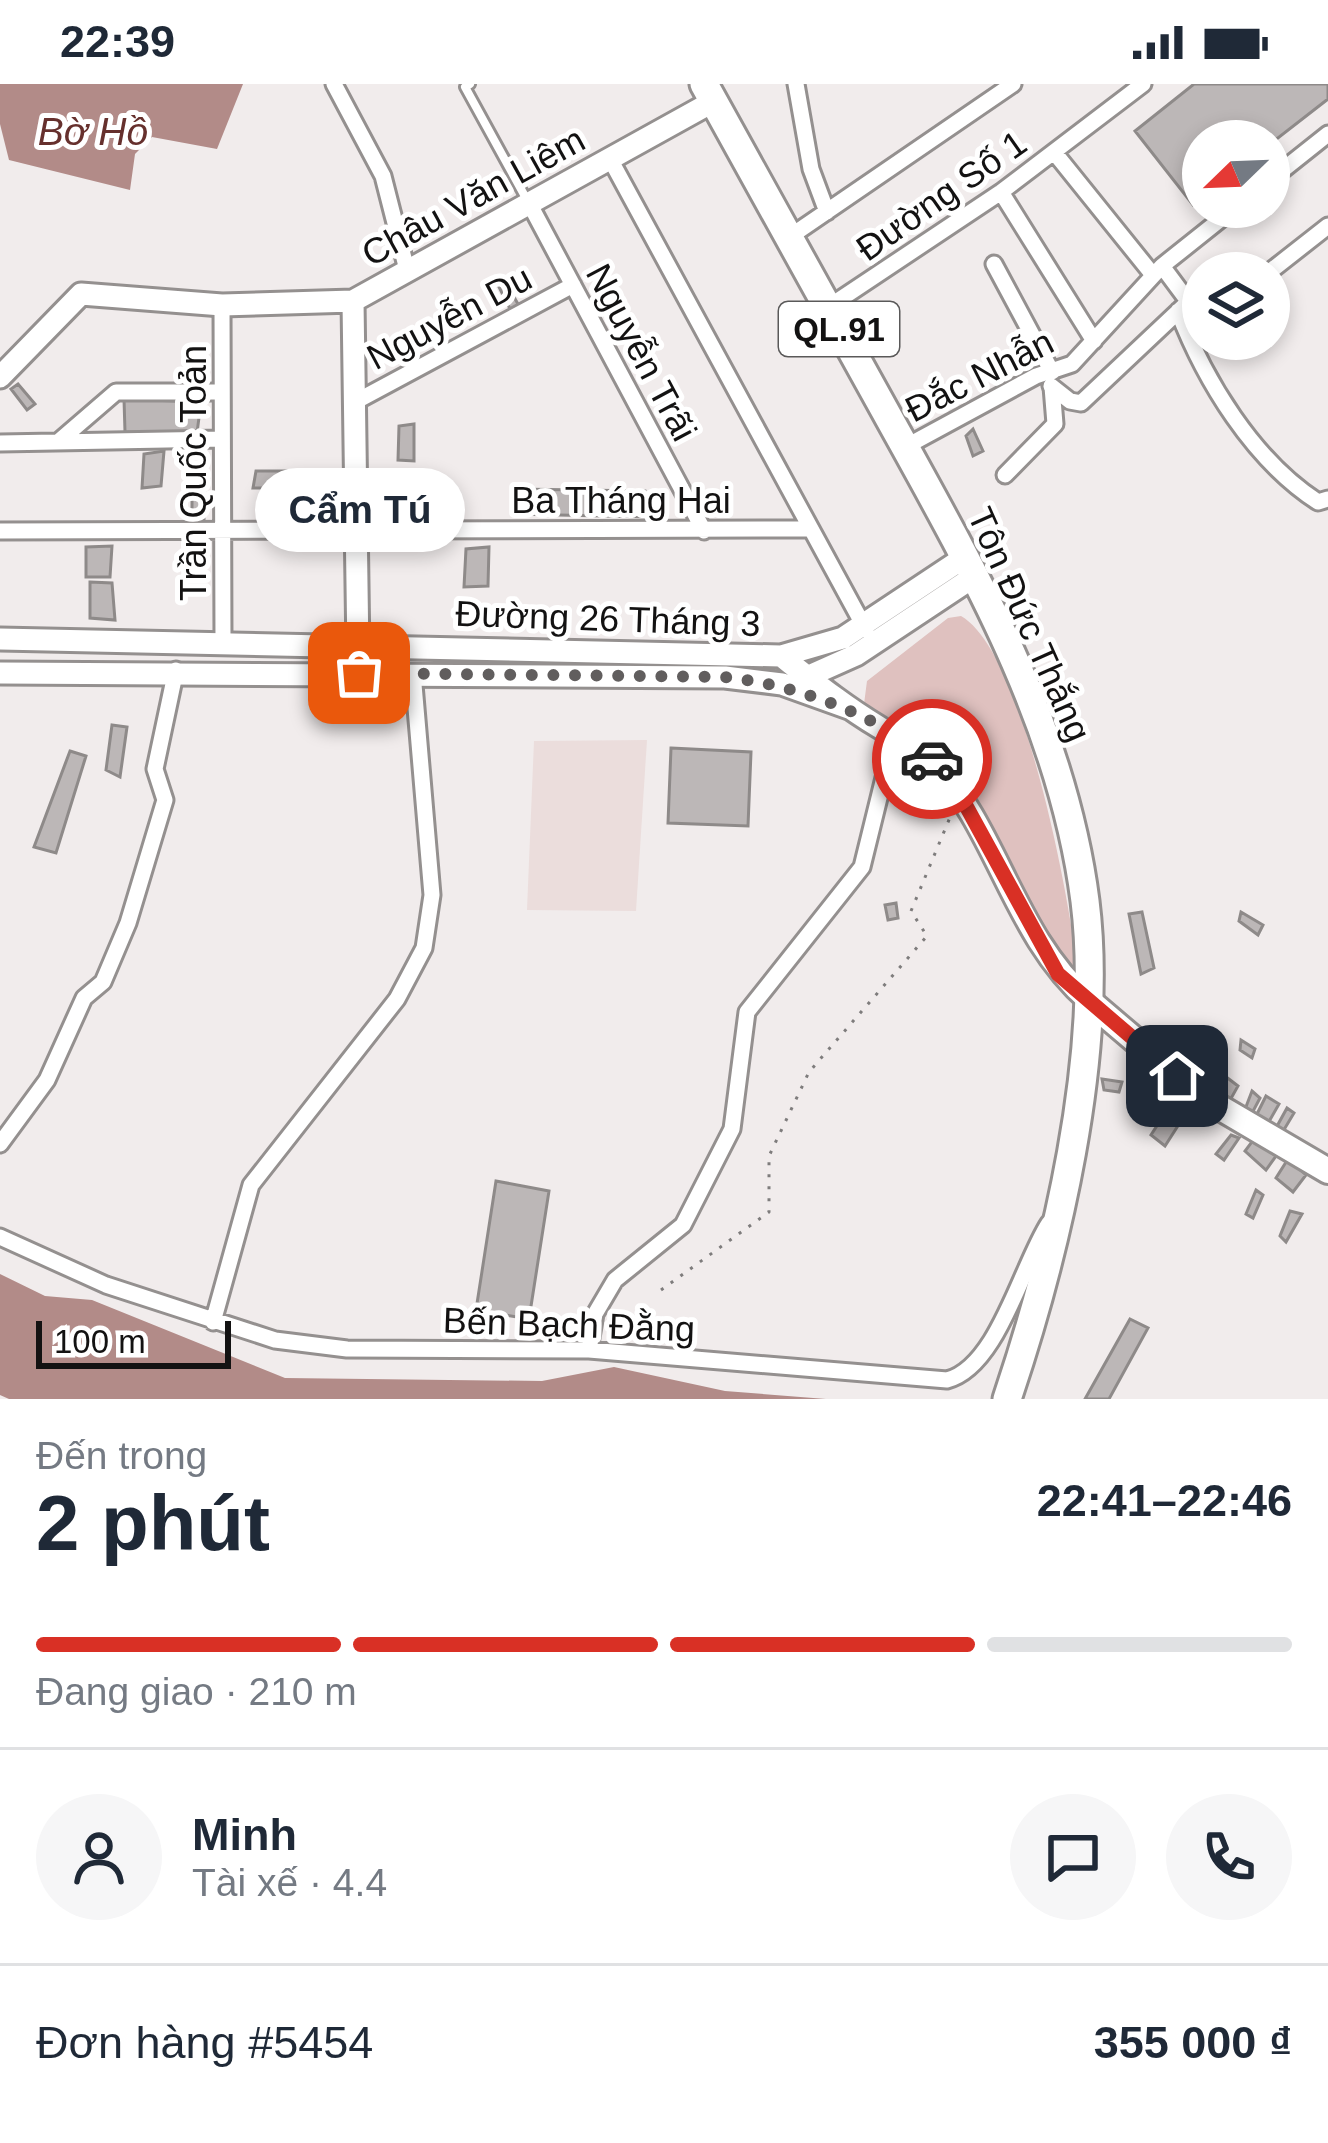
<!DOCTYPE html>
<html lang="vi">
<meta charset="utf-8">
<style>
:root{--surface:#fff;--page:#f6f6f7;--text:#1f2937;--muted:#747a83;--line:#e0e1e3;--accent:#d93025}
body{margin:0;font-family:Arial,sans-serif;background:var(--page);color:var(--text);height:100vh;display:flex;flex-direction:column;font-size:45px;white-space:nowrap}
*{box-sizing:border-box;margin:0}
p{font-size:39px;color:var(--muted)}
.icon{flex:none;width:66px;height:66px;fill:none;stroke:currentColor;stroke-width:2;stroke-linecap:round;stroke-linejoin:round}
.map{position:relative;height:1315px;overflow:hidden}
.side{display:flex;flex-direction:column;background:var(--surface);flex:1}
.side>*{flex:none}
.needle{width:78px;rotate:247deg}
.fabs{position:absolute;left:1182px;top:36px;display:grid;gap:24px}
.fabs a{display:grid;place-items:center;width:108px;height:108px;border-radius:50%;background:var(--surface);box-shadow:0 6px 18px #0003;font-size:60px}
.scale{position:absolute;left:36px;bottom:30px;width:195px;box-sizing:border-box;padding-left:12px;border:6px solid #131212;border-top:0;font-size:33px;line-height:42px;white-space:nowrap;color:#131212;-webkit-text-stroke:9px #fff;paint-order:stroke}
.pin{position:absolute;display:grid;place-items:center;width:102px;height:102px;color:#fff;margin:-51px;border-radius:24px;box-shadow:0 6px 18px #0006}
.courier{position:absolute;display:grid;place-items:center;width:120px;height:120px;margin:-60px;border:9px solid #d93025;border-radius:50%;background:#fff;color:#222;box-shadow:0 3px 15px #0007}
.bubble{position:absolute;height:84px;border-radius:42px;background:var(--surface);box-shadow:0 6px 18px #0003;font-size:39px;font-weight:800;line-height:84px;text-align:center}
.overview em{font-style:normal;font-weight:800}
.overview div{display:flex;flex-direction:column-reverse}
.overview{display:flex;align-items:center;justify-content:space-between;height:204px;padding:0 36px}
h1{font-size:78px;font-weight:800;line-height:90px}
.bar{display:grid;grid-template-columns:repeat(4,1fr);gap:18px 12px;align-content:center;height:144px;padding:0 36px}
.bar i{height:15px;border-radius:9px;background:var(--line)}
.bar .current{background:var(--accent)}
.bar p{grid-column:span 4}
.line{display:flex;align-items:center;gap:30px;padding:0 36px;border-top:3px solid var(--line)}
.line div{flex:1}
.round{display:grid;place-items:center;flex:none;width:126px;height:126px;border-radius:63px;background:var(--page)}
.status{display:flex;justify-content:space-between;align-items:center;height:84px;padding:0 60px;background:var(--surface);direction:ltr}
.status svg{height:33px;fill:currentColor}
.map>svg:first-child{display:block}
.built{fill:#ebdddc}
.green{fill:#dfc1bf}
.water{fill:#b28b88}
.building{fill:#bcb7b7;stroke:#8e8a89;stroke-width:3}
.lines{fill:none;stroke-linecap:round;stroke-linejoin:round}
.lane-casing{stroke:#94908f;stroke-width:14}
.street-casing{stroke:#94908f;stroke-width:21}
.secondary-casing{stroke:#94908f;stroke-width:27}
.primary-casing{stroke:#94908f;stroke-width:30}
.highway-casing{stroke:#94908f;stroke-width:33}
.path{stroke:#7e7c7c;stroke-width:3;stroke-dasharray:3 9;stroke-linecap:butt}
.lane{stroke:#fff;stroke-width:8}
.street{stroke:#fff;stroke-width:15}
.secondary{stroke:#fff;stroke-width:21}
.primary{stroke:#fff;stroke-width:24}
.highway{stroke:#fff;stroke-width:27}
.done{stroke:#615e5e;stroke-width:12;stroke-dasharray:0 21.6}
.route{stroke:#d93025;stroke-width:15}
.labels{text-anchor:middle;stroke-width:10;stroke-linejoin:round;paint-order:stroke}
.shield{fill:#fff;stroke:#5a5959;stroke-width:3}
.shield-label{font-size:33px;font-weight:bold;fill:#131212}
.street-label{font-size:36px;fill:#131212;stroke:#fff}
.water-label{font-size:39px;font-style:italic;fill:#66302d;stroke:#fff}
</style>
<div class="status"><b>22:39</b><svg viewBox="0 0 49 12"><path d="M0 12V9h3v3zM5 12V6h3v6zM10 12V3h3v9zM15 12V0h3v12zM26 1h20v11H26zM47 4h2v5h-2z"/></svg></div>
<div class="map">
<svg width="1328" height="1315" viewBox="0 0 1328 1315">
<rect width="100%" height="100%" fill="#f1ecec"/>
<path class="built" d="M647,656L636,827L527,826L534,657Z"/>
<path class="green" d="M961,532C1024,568 1068,809 1077,881L1071,885L1062,879L955,678L927,654L864,620L867,597L948,534Z"/>
<path class="water" d="M0,0H243L217,65L152,53L135,70L130,106L9,76L0,40Z
M0,1190L45,1212L92,1216L285,1294L542,1297L614,1283L725,1307L826,1315H9L0,1311Z"/>
<path class="building" d="M1194,0H1328V15L1269,61L1203,57V113L1193,121L1135,47Z
M502,192L518,220L511,227L495,195Z
M18,300L35,320L27,326L11,305Z
M124,315L201,318L197,349L125,348Z
M414,340V377L398,376L399,342Z
M973,345L983,367L973,372L966,352Z
M164,367L161,402L142,404L144,370Z
M256,387H293L292,404H253Z
M192,403L204,404V439L192,436Z
M516,405L645,407L648,433L514,430Z
M112,462L110,493H86V463Z
M489,463L488,502L464,503L466,465Z
M90,498L112,499L115,536L90,534Z
M112,641L127,643L120,693L106,686Z
M671,664L751,668L748,742L668,739Z
M70,667L86,672L56,769L34,763Z
M896,819L898,834L888,836L885,821Z
M896,819L898,834L888,836L885,821Z
M1142,828L1154,884L1141,890L1129,830Z
M1241,828L1263,841L1258,851L1239,837Z
M1241,956L1255,965L1252,974L1240,966Z
M1195,969L1205,978L1188,998L1180,990Z
M1221,989L1238,1002L1224,1027L1202,1013Z
M1102,995L1122,998L1119,1008L1104,1006Z
M1252,1007L1260,1014L1250,1033L1244,1028Z
M1266,1012L1279,1020L1267,1041L1255,1034Z
M1173,1017L1188,1026L1165,1062L1151,1051Z
M1287,1024L1294,1029L1282,1049L1276,1044Z
M1231,1051L1239,1054L1224,1076L1216,1070Z
M1254,1055L1276,1072L1266,1086L1245,1067Z
M1288,1075L1306,1091L1293,1108L1276,1094Z
M496,1097L549,1107L529,1235L476,1226Z
M1256,1106L1263,1111L1253,1134L1246,1130Z
M1290,1127L1302,1130L1286,1158L1280,1152Z
M1130,1235L1148,1244L1109,1315H1085Z"/>
<g class="lines">
<defs>
<path id="lane" d="M470,0L465,3L527,116"/>
<path id="street" d="M334,0L383,92L407,186
M796,0L811,85L827,128
M1054,68L1153,191
M609,73L866,546
M1269,97L1328,50
M1001,108L1094,257
M528,117L704,447
M788,154L1013,0
M994,180L1052,288
M1162,182L1188,217
M1268,189L1328,142
M222,221L223,558
M827,224L1001,108L1143,0
M1178,227C1205,297 1253,376 1318,418L1328,415
M1051,302L1070,317L1081,319L1203,204
M355,318L573,201
M58,358L116,308H222
M0,359L222,355
M905,363L1036,292L1072,280L1162,182L1236,123
M1005,391L1055,340L1052,303
M0,447L810,445
M0,1060L47,996L84,914L103,898L128,839L165,716L155,685L176,586
M0,1153L106,1201L275,1256L347,1265L589,1266L947,1296C998,1283 1022,1180 1049,1139
M213,1238L251,1101L397,915L424,864L432,811L413,589
M589,1266L595,1230L615,1196L683,1141L732,1045L747,928L862,783L894,653"/>
<path id="secondary" d="M353,217L358,571
M0,293L81,210L222,221L353,217L714,17
M0,555L781,572L843,554L965,473
M781,572C813,597 844,622 879,643C896,654 920,663 933,677C999,749 1014,852 1089,917
M0,589L725,593L782,600L849,624
M800,596L856,571L975,492"/>
<path id="primary" d="M1089,917L1202,1013L1328,1087"/>
<path id="highway" d="M704,0C764,108 824,217 884,325C970,481 1062,637 1085,817C1104,969 1056,1170 1007,1315"/>
</defs>
<use href="#lane" class="lane-casing"/>
<use href="#street" class="street-casing"/>
<use href="#secondary" class="secondary-casing"/>
<use href="#primary" class="primary-casing"/>
<use href="#highway" class="highway-casing"/>
<path class="path" d="M661,1206L769,1128V1072L809,988L927,852L911,827L951,731"/>
<use href="#lane" class="lane"/>
<use href="#street" class="street"/>
<use href="#secondary" class="secondary"/>
<use href="#primary" class="primary"/>
<use href="#highway" class="highway"/>
</g>
<g class="lines">
<path class="done" d="M359,589L725,593C801,602 870,629 932,675"/>
<path class="route" d="M932,675L965,720L1058,890L1177,992"/>
</g>
<g class="labels">
<rect class="shield" x="779" y="218" width="120" height="54" rx="9"/>
<g class="shield-label">
<text x="839" y="257">QL.91</text>
</g>
<g class="street-label">
<text transform="translate(941 111) rotate(-35)" y="13">Đường Số 1</text>
<text transform="translate(473 112) rotate(-29)" y="13">Châu Văn Liêm</text>
<text transform="translate(449 233) rotate(-28)" y="13">Nguyễn Du</text>
<text transform="translate(642 268) rotate(62)" y="13">Nguyễn Trãi</text>
<text transform="translate(979 291) rotate(-27)" y="13">Đắc Nhẫn</text>
<text transform="translate(193 389) rotate(-90)" y="13">Trần Quốc Toản</text>
<text x="621" y="429">Ba Tháng Hai</text>
<text transform="translate(608 534) rotate(2)" y="13">Đường 26 Tháng 3</text>
<text transform="translate(1030 540) rotate(66)" y="13">Tôn Đức Thắng</text>
<text transform="translate(569 1240) rotate(2)" y="13">Bến Bạch Đằng</text>
</g>
<g class="water-label">
<text x="93" y="61">Bờ Hồ</text>
</g>
</g>
</svg>
<div class="fabs">
<a><svg class="needle" viewBox="-14 -14 28 28"><path d="M0-13l5 13h-10z" fill="#e53935"/><path d="M0 13l5-13h-10z" fill="#747a83"/></svg></a>
<a><svg class="icon" aria-label="layers" viewBox="0 0 24 24"><path d="M12 4l9 5-9 5-9-5zM3 14l9 5 9-5"/></svg></a>
</div>
<div class="scale">100 m</div>
<div class="pin" style="left:359px;top:589px;background:#ea580c"><svg class="icon" aria-label="bag" viewBox="0 0 24 24"><path d="M5 8h14l-1 12H6zM9 8a3 3 0 0 1 6 0"/></svg></div>
<div class="pin" style="left:1177px;top:992px;background:#1f2937"><svg class="icon" aria-label="home" viewBox="0 0 24 24"><path d="M3 11l9-7 9 7M6 9v11h12V9"/></svg></div>
<div class="courier" style="left:932px;top:675px"><svg class="icon" aria-label="car" viewBox="0 0 24 24"><path d="M5 17H2v-5l4-1 3-4h7l3 4 3 1v5h-3M9 17h6M6 11h13"/><circle cx="7" cy="17" r="2"/><circle cx="17" cy="17" r="2"/></svg></div>
<div class="bubble" style="left:255px;top:384px;width:210px">Cẩm Tú</div>
</div>
<section class="side">
<div class="overview"><div><h1>2 phút</h1><p>Đến trong</p></div><em>22:41–22:46</em></div>
<div class="bar"><i class="current"></i><i class="current"></i><i class="current"></i><i></i><p>Đang giao · 210 m</p></div>
<div class="line" style="height:216px"><a class="round"><svg class="icon" aria-label="person" viewBox="0 0 24 24"><circle cx="12" cy="8" r="4"/><path d="M4 21q1-7 8-7t8 7"/></svg></a><div><b>Minh</b><p>Tài xế · 4.4</p></div><a class="round"><svg class="icon" aria-label="chat" viewBox="0 0 24 24"><path d="M4 5h16v11H9l-5 4z"/></svg></a><a class="round"><svg class="icon" aria-label="phone" viewBox="0 0 24 24"><path d="M5 4h4l2 5-3 2q2 4 5 5l2-3 5 2v4C11 20 4 13 5 4z"/></svg></a></div>
<div class="line" style="height:156px"><div>Đơn hàng #5454</div><b>355 000 ₫</b></div>
</section>
